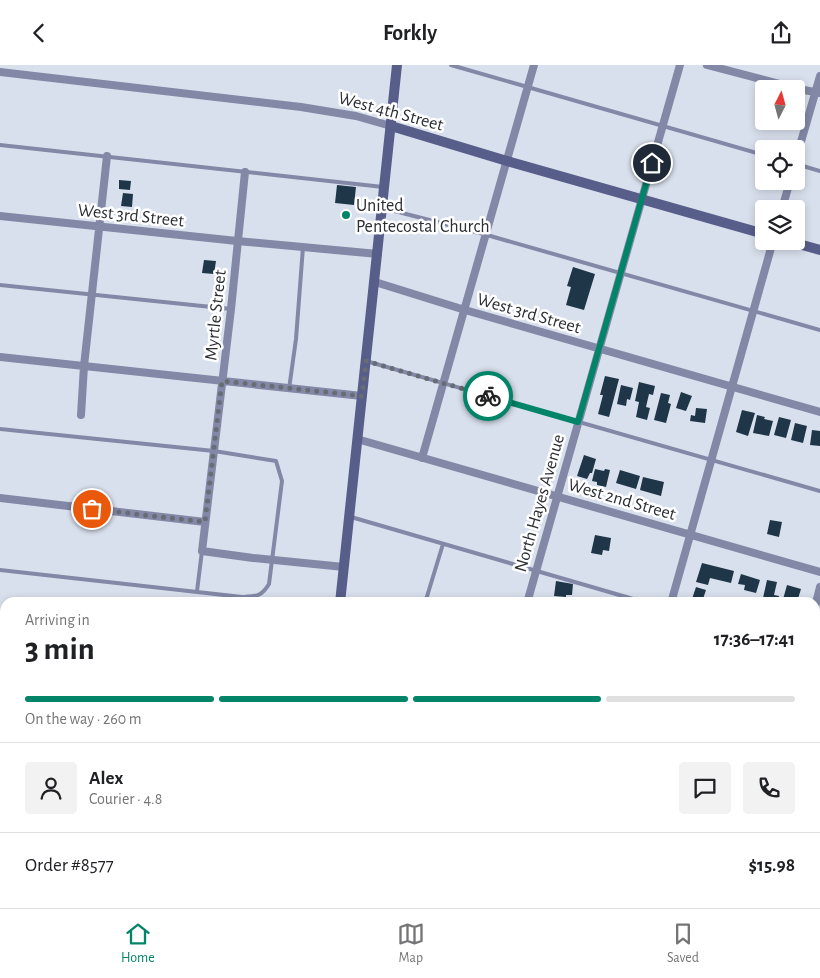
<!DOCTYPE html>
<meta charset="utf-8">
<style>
:root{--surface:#fff;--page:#f2f2f2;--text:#202124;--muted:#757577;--line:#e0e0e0;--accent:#018467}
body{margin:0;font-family:"Alegreya Sans",sans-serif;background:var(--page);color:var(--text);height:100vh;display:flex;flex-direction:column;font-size:19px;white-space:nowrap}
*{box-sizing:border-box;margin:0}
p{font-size:16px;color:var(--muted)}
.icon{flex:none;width:28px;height:28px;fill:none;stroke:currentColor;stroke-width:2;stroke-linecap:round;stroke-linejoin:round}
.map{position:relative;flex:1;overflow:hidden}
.sheet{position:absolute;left:0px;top:532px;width:820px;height:311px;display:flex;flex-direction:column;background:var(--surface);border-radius:15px 15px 0 0;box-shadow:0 2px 8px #0003}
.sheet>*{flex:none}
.needle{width:32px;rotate:6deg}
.tools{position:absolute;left:755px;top:15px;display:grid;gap:10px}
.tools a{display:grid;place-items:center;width:50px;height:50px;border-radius:5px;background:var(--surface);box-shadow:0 2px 8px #0003;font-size:25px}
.pin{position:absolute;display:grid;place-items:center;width:42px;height:42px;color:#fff;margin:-21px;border:2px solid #fff;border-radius:50%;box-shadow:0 1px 5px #0007}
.courier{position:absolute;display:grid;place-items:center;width:50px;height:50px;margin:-25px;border:4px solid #018467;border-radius:50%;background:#fff;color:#222;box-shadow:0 1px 6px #0007}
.head em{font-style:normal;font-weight:700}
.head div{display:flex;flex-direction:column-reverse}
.head{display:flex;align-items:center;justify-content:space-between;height:85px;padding:0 25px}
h1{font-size:32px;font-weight:700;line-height:38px}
.bar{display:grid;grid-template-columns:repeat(4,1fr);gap:8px 5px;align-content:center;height:60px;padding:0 25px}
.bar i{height:6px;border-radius:4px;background:var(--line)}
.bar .active{background:var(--accent)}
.bar p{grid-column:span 4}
.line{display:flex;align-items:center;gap:12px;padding:0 25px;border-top:1px solid var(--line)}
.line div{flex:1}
.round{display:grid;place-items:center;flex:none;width:52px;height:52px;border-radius:5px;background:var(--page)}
header{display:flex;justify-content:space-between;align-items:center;height:65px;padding:0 25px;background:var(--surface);font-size:22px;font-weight:700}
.menu{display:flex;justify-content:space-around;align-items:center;height:70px;border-top:1px solid var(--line);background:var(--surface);font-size:14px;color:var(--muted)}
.menu a{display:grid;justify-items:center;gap:2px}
.menu .active{color:var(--accent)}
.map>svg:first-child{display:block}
.building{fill:#1e3648}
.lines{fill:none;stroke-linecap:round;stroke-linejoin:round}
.service{stroke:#8388a7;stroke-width:4}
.minor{stroke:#8388a7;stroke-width:8}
.secondary{stroke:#585e8a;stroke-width:10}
.done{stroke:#686c74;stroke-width:5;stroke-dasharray:0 9}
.route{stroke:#018467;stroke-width:6}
.poi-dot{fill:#018467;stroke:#fff;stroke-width:2}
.labels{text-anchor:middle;stroke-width:5;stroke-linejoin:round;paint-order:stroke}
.street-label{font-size:18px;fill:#2b2e33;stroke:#fff}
.poi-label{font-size:18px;fill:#2b2e33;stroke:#fff;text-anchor:start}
</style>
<header><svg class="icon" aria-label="back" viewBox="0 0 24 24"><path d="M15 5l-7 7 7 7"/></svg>Forkly<svg class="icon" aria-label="share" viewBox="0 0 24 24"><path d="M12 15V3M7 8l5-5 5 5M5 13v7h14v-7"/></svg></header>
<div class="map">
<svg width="820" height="843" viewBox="0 0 820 843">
<rect width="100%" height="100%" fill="#d9e0ed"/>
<path class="building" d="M119,115L131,116L130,125L119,124Z
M337,120L356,122L354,140L335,138Z
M123,128L133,129L132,142L121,141Z
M204,195L216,196L214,209L202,208Z
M573,202L595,209L584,245L566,240L571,222L567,221Z
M605,311L619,314L609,352L598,349L603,330H600Z
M639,317L655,321L653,330L649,329L646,342L650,343L647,355L636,352L639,337L635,336Z
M621,320L633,323L630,335L627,334L626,341L617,339Z
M681,327L692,331L686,346L676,343Z
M661,328L670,330L668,338L671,339L666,358L654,355Z
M696,343L707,344L705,358L690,356L691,350L695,351Z
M742,345L755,348L748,371L736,367Z
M757,350L765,352L764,354L773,356L769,371L753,368Z
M779,352L791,355L786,373L774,370Z
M795,358L807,361L803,378L791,375Z
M812,365L820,366V381L810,380Z
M584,390L596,394L592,408H590L587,414L577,411Z
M595,404L604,406L605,404L610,405L606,422L597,420V417L592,416Z
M620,405L640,411L636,424L616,418Z
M643,412L664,417L661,431L640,425Z
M770,455L782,457L779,472L767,469Z
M595,470L611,473L609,486L603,485L602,490L591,488Z
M702,498L734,506L731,518L710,513L708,520L696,517Z
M741,509L760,515L756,528L744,525L745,520L738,519Z
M767,515L777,517L774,530L779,531L777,538H771L772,535L763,533Z
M556,516L573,519L572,530H566V532L554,531Z
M787,520L801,524L797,537L791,536V538H782Z
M696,522L706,525L702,537L692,534Z
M818,663L820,664V683L815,681Z
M815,811L820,812V826H815Z"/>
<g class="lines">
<path class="service" d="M451,0L764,90
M0,80L383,122
M796,99L820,106
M383,143L487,170L820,265
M0,220L231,244
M366,296L820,426
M289,324L296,274L303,182
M0,364L214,386L276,396L282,416L269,519C261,532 257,531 242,532L0,505
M351,452L647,538
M197,526L202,486
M425,538L443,479
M0,648H5
M815,781L820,782
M0,793L5,794"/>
<path class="minor" d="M707,0L799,24L820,28
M0,7L301,42L356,51L391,61
M796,94L820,11
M245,107L231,244L202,486L253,493L344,502
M782,144L790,116
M0,151L237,176L378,189
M375,217L465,245L820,347
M0,292L362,331
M81,350L84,301L107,91
M357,374L820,507
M422,393L534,0
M0,433L205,457
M527,538L680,0
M671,538L773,176
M815,542L820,522
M0,576L5,577
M815,708H820
M0,732L5,733
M677,839L715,843
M476,843L477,839
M754,843L755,839"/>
<path class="secondary" d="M391,61L507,96L764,169
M788,176L820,185
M340,538L397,0
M307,843V839"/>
</g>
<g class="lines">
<path class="done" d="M92,444L205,457L222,316L362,331L366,296L488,331"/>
<path class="route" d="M488,331L578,357L652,98"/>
</g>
<circle class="poi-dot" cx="346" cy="150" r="5"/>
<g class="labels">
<g class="street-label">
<text transform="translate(391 46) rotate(15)" y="6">West 4th Street</text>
<text transform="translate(131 150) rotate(6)" y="6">West 3rd Street</text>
<text transform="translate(529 248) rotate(16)" y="6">West 3rd Street</text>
<text transform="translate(215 250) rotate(-84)" y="6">Myrtle Street</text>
<text transform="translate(622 434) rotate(16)" y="6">West 2nd Street</text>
<text transform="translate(539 438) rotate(-74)" y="6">North Hayes Avenue</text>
</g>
<g class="poi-label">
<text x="356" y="146">United<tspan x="356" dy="21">Pentecostal Church</tspan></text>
</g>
</g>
</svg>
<div class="tools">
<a><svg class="needle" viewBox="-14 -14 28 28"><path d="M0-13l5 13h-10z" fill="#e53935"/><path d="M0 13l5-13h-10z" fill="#757577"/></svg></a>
<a><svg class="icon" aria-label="locate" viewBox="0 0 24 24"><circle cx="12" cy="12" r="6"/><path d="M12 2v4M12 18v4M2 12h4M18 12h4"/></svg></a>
<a><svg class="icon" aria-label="layers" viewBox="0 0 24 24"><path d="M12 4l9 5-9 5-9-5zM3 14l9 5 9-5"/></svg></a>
</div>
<div class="pin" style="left:92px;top:444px;background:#ea580c"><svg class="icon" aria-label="bag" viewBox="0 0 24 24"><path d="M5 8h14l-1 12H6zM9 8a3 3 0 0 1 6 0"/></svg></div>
<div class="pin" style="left:652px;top:98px;background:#1f2937"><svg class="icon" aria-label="home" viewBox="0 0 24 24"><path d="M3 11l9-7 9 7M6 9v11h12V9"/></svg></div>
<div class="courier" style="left:488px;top:331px"><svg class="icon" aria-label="bike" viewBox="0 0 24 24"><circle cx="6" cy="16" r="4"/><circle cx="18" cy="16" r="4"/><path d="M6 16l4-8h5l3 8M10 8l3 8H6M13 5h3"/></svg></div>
<section class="sheet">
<div class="head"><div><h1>3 min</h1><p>Arriving in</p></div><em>17:36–17:41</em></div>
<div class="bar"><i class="active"></i><i class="active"></i><i class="active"></i><i></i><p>On the way · 260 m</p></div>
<div class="line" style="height:90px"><a class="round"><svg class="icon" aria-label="person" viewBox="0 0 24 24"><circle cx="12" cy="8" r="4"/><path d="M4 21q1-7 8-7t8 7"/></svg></a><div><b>Alex</b><p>Courier · 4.8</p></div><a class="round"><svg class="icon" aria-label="chat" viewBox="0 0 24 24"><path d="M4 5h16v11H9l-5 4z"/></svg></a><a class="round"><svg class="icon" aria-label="phone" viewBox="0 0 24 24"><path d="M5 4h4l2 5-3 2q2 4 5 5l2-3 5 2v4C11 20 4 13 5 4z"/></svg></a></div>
<div class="line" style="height:65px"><div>Order #8577</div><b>$15.98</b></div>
</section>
</div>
<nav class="menu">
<a class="active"><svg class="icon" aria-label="home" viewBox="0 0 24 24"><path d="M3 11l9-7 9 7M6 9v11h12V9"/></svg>Home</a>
<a><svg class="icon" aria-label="map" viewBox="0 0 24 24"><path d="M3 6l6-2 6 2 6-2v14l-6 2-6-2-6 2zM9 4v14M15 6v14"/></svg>Map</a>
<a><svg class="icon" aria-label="saved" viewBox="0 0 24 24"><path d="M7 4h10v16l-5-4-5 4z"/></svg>Saved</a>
</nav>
